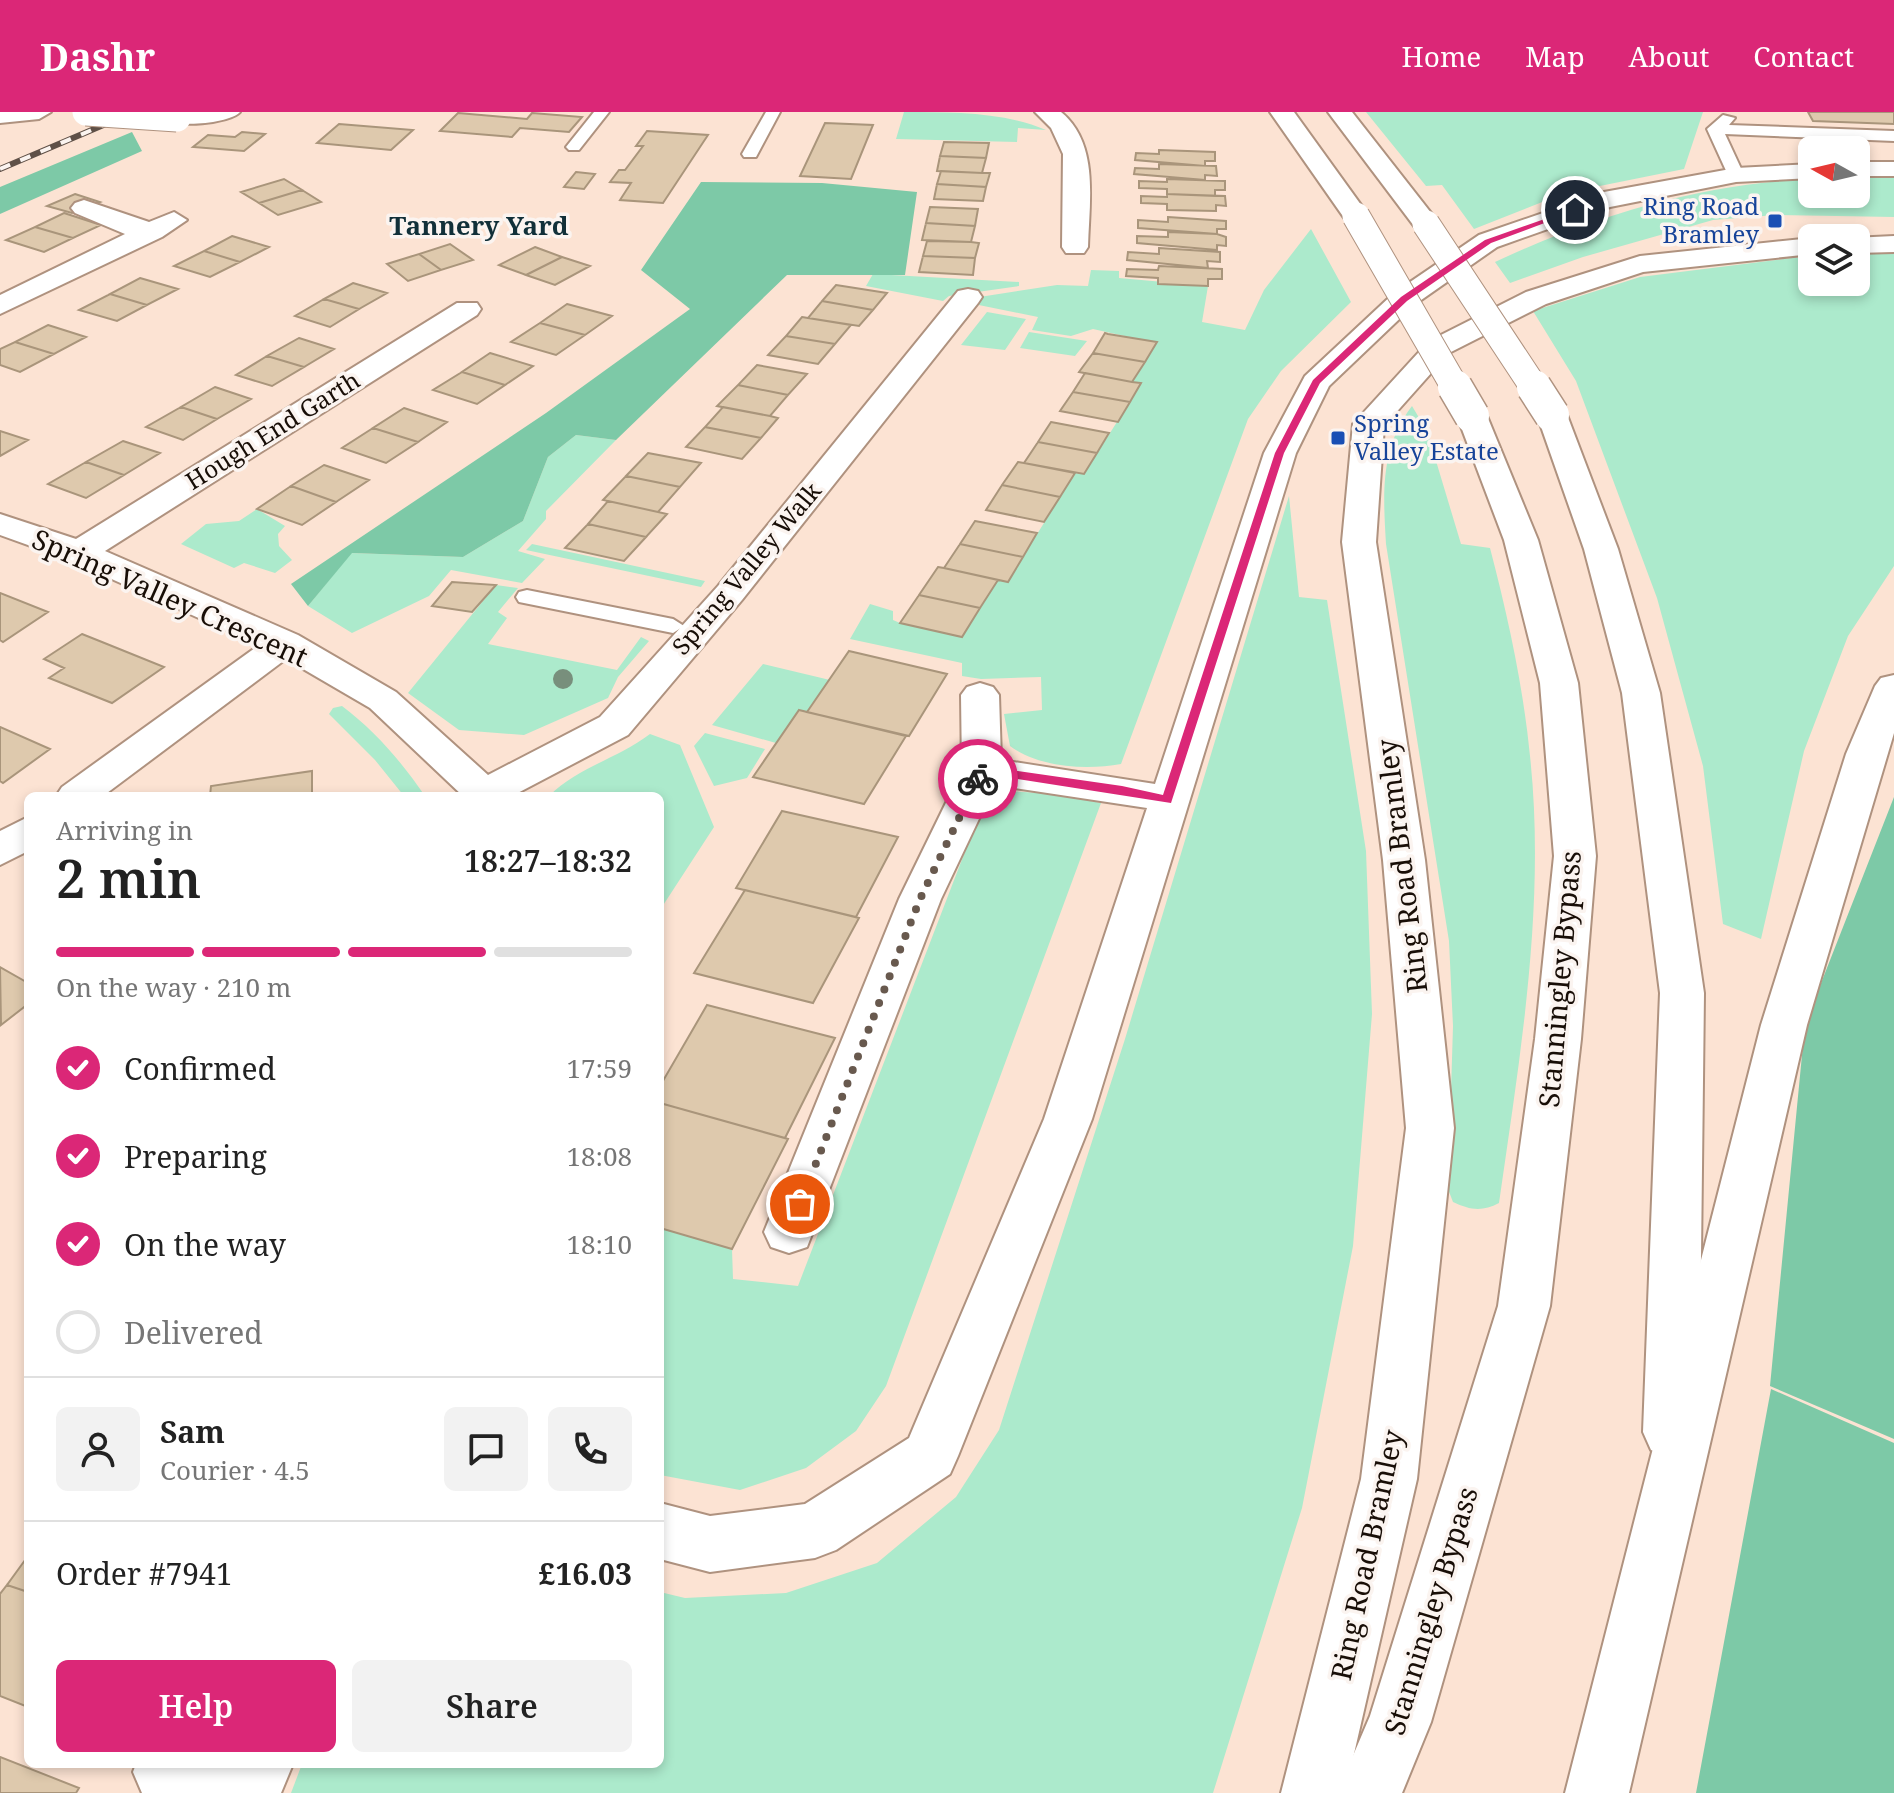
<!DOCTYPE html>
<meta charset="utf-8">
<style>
:root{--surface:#fff;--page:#f2f2f2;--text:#222;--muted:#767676;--line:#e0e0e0;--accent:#db2777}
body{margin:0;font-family:"Noto Serif",serif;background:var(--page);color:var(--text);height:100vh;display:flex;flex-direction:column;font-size:30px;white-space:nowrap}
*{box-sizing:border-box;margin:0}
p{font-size:26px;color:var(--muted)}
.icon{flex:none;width:44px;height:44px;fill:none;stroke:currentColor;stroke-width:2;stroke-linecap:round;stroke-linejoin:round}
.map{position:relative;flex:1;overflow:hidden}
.side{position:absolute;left:24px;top:680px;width:640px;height:976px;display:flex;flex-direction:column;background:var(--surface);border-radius:12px;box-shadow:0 4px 12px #0003}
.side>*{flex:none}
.needle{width:52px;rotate:278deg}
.controls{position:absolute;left:1798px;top:24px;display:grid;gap:16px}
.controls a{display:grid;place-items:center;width:72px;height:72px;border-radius:12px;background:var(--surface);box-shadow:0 4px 12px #0003;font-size:40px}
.pin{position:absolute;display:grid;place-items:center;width:68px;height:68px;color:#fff;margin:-34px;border:4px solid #fff;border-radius:50%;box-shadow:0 2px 8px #0007}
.courier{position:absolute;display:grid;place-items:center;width:80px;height:80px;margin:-40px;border:6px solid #db2777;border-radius:50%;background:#fff;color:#222;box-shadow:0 2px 10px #0007}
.overview em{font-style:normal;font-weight:600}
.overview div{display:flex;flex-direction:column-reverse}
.overview{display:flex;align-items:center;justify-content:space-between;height:136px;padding:0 32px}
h1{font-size:52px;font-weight:600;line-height:60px}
.bar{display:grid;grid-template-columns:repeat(4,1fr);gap:12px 8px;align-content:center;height:96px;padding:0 32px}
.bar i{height:10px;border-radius:6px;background:var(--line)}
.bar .selected{background:var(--accent)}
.bar p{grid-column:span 4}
.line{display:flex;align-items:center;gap:20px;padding:0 32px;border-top:2px solid var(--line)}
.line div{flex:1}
.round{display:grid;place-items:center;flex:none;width:84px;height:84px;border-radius:12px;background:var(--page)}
ol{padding:0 32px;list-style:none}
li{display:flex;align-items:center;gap:24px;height:88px}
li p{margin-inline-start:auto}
li .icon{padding:8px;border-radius:50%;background:var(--accent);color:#fff;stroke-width:4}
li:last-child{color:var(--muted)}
li i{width:44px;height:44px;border:4px solid var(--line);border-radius:50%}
.action{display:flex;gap:16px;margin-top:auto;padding:16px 32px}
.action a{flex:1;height:92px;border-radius:12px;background:var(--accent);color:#fff;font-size:32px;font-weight:600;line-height:92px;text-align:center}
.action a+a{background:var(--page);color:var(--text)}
header{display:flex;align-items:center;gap:48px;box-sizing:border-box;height:112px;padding:0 40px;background:var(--accent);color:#fff}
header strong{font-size:38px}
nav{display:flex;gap:44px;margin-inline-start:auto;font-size:28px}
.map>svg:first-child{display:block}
.green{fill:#aceacc}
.forest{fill:#7dc9a7}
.building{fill:#dec9ad;stroke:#a9957b;stroke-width:2}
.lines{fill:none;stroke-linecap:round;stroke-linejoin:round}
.lane-casing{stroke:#af927f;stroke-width:4}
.street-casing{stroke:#af927f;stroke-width:4}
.primary-casing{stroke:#af927f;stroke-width:4}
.highway-casing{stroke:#af927f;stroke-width:4}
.lane{fill:#fff;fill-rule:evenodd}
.street{fill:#fff;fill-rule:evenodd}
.primary{fill:#fff;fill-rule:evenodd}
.highway{fill:#fff;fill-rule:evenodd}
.rail-casing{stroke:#5f5047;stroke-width:6}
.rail{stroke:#fbf4f0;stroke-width:4;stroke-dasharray:11;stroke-linecap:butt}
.street-bridge-casing{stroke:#af927f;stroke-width:29;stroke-linecap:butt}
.primary-bridge-far1-casing{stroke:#af927f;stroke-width:29;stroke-linecap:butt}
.primary-bridge-casing{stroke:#af927f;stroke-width:37;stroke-linecap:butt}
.street-bridge{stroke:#fff;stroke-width:27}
.primary-bridge-far1{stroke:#fff;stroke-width:27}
.primary-bridge{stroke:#fff;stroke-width:34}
.tree{fill:#788f7c}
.route{fill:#db2777}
.done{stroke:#68594e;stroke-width:8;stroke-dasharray:0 14.4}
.transit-dot{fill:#1a4fb4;stroke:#fbf4f0;stroke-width:3}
.labels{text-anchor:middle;stroke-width:7;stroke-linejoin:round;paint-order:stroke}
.far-transit-label{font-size:24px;fill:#164399;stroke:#fbf4f0;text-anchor:end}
.far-street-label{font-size:24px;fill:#180e07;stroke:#fbf4f0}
.far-neighbourhood-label{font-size:26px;font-weight:bold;fill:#113039;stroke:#fbf4f0}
.street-label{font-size:28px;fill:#180e07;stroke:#fbf4f0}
</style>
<header>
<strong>Dashr</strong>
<nav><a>Home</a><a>Map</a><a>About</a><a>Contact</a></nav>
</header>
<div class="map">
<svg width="1894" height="1681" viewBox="0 0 1894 1681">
<rect width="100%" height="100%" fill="#fce3d3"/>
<path class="green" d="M904,0C950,0 1006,0 1046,18L1018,16L1017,30L896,27Z
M1366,0H1703L1684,57L1565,81L1474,117L1442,73L1426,74Z
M1856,65H1894V105L1776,103L1713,108L1583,145L1510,171L1495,150C1593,104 1703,71 1812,67V82H1856Z
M1311,117L1351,190L1281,259L1248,307L1121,652C1087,658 1039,656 1010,634L1004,602L1042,598L1041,565L981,567L962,564V551L850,527L870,492L893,499V508L900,511L962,525L998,468L1008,469L1075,361L1084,362L1141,272L1132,270L1156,231L1093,217L1071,224L1032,218L1038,205L969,191L973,186L1057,173L1088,174L1091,158L1119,159V166L1208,174L1202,210L1245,218L1264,178Z
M1894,139V454L1848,524L1804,639L1761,827L1723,812L1703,654L1657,486L1576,269L1533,199L1640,165L1791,146L1812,145V170H1856V142Z
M873,162L1019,170V174L949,184L943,189L866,174Z
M987,200L1026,207L1005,238L961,233Z
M1029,220L1087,229L1075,244L1020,236Z
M1412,294L1427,319L1461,432L1490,436C1508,505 1523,573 1530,644C1546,793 1520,944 1499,1091C1482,1100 1470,1098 1453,1090L1448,1077L1453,914L1449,829L1386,432C1383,381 1380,336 1412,294Z
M576,323L616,328L546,399V407L518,439L545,447L522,471L451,458L429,484L352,521L308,494L351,441L463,445L523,409L548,345Z
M1289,384L1299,485L1327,488L1366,739L1372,902L1353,1134L1302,1396L1213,1681H291L302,1652H660V1480L685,1486L786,1481L877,1451L956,1385L999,1318L1125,927Z
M257,397L285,414L278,422L279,434L292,448L275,461L244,451L234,456L181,432L206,412L239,409Z
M532,432L705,469L701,475L526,438Z
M496,473L518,476L498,500L507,506L488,532L617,558L641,525L649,529L618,565L608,586L524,623L459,618L408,581Z
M763,552L830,568L807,600L799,598L776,631L712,613Z
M342,594C375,619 401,649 425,684H404L375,648L329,602L333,596Z
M705,621L765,637L747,666L714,674L694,634Z
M650,622L680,633L714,715L660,798V684H549C578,655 617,647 650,622Z
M1006,679L1055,682L1101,691L886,1274L856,1319L806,1356L740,1378L660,1363V1116L732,1137L733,1167L798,1174L981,698Z"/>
<path class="forest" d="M132,20L142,39L0,102V75Z
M701,70L822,71L917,80L905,163H787L616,328L576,323L548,345L523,409L463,445L352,441L308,494L291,472L546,301L690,197L641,158Z
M1894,685V1327L1770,1274L1805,912Z
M1771,1277L1894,1331V1681H1696Z"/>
<path class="building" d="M1808,0H1894V12L1813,9Z
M458,1L527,7L532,1L582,5L569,20L520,16L512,25L440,19Z
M825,11L873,13L851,67L800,64Z
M339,12L413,18L391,38L317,31Z
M647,19L708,23L663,91L620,88L631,71L610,70L619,58H625L643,34H636Z
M242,20L265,22L244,39L193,35L208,23L235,25Z
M944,30L989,31L986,46L940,44Z
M1159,38L1215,40V49H1205V54L1135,48L1136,41L1159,42Z
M940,44L986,46L982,61L937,59Z
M1159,52L1216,54L1217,64L1205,63V68L1134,62L1135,56L1159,57Z
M941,59L982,61H990L986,75L937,72Z
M576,60L595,62L584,77L564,75Z
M284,67L302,78L259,91L241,80Z
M1167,67L1225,69V78H1215V84L1167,82V77L1139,76V69L1167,70Z
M937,72L986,75L983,89L934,87Z
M302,78L321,90L278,103L259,91Z
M75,82L100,90L72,101L47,94Z
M1167,82L1225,84L1226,94L1216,93V99L1167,98V92L1141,91V84L1167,85Z
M930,95L978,97L975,114L926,111Z
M64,101L101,113L73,126L35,115Z
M1168,105L1226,109V117H1217V122L1138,116V108L1168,110Z
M926,111L975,114L971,130L922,128Z
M35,115L73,126L44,140L6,128Z
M1168,120L1217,122L1226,125V134L1217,133V138L1137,131V124L1168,125Z
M232,124L269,135L240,150L204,139Z
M927,129L971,130L979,131L975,146L923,144Z
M450,132L473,148L441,158L419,142Z
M535,135L562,145L526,163L499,153Z
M1159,136L1220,140V150L1207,149L1208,156L1127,148L1128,140L1159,142Z
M204,139L240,150L210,165L174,154Z
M419,142L441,158L408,169L387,152Z
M923,144L975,146L973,163L919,160Z
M562,145L590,154L555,173L526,163Z
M1159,154L1222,157V167H1208V174L1158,172V166L1126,164L1127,157L1158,158Z
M140,166L178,177L147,193L110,182Z
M353,171L387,181L359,197L324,187Z
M836,173L887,181L873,198L822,189Z
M110,182L147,193L117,209L79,198Z
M324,187L359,197L330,215L295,204Z
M822,189L873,198L859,214L808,206Z
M567,192L612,204L585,223L540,211Z
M802,205L808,206L851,213L835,232L786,224Z
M540,211L585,223L556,243L511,230Z
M48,213L86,225L54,242L15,230Z
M1105,221L1108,222L1157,230L1145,250L1093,241Z
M786,224L835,232L818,252L768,243Z
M299,226L334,237L304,255L267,244Z
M15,230L54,242L20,260L0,253V237Z
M490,241L533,254L505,273L462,260Z
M1093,241L1145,250L1132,270L1079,260Z
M267,244L304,255L272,274L236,263Z
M757,253L807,262L788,283L738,273Z
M462,260L505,273L477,292L433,278Z
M1085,261L1132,270L1141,271L1130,290L1073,280Z
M738,273L788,283L770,304L717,294Z
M215,275L251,287L217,307L181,295Z
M1073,280L1130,290L1118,310L1060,299Z
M181,295L217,307L183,328L146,315Z
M723,295L770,304L778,306L761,326L705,315Z
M404,296L447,310L418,330L373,316Z
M1051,310L1109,321L1097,341L1038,330Z
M705,315L761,326L742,347L686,335Z
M373,316L418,330L386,351L342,336Z
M0,319L28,328L0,344Z
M123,329L160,341L124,363L86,350Z
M1038,330L1097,341L1084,362L1024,351Z
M648,341L701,351L680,375L626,364Z
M86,350L124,363L86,386L48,372Z
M1018,350L1024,351L1075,361L1060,385L1002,373Z
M324,353L369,368L336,390L291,374Z
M626,364L680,375L658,400L603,388Z
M1002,373L1060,385L1044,410L986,398Z
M291,374L336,390L302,413L257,397Z
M608,389L658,400L667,402L646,425L588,412Z
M975,409L1037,421L1023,445L960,432Z
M588,412L646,425L624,449L565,436Z
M960,432L1023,445L1008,470L944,456Z
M938,455L944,456L998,468L980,496L919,483Z
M452,470L496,473L472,500L432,494Z
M0,481L48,500L3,530L0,528Z
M919,483L980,496L962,525L900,511Z
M82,522L102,530L164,555L112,591L49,566L64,556L44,547Z
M849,539L947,562L909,624L807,600Z
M799,598L906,624L864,692L753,665Z
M0,615L50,637L3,671L0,669Z
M312,659V684H210L211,674Z
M782,699L898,725L856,805L736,776Z
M745,778L859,806L813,891L694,861Z
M0,855L28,871V892L1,913Z
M707,893L835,926L785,1026L660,991V974Z
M660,991L788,1027L732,1137L660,1116Z
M28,1444V1480L7,1473Z
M7,1473L28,1480V1595L0,1584V1482Z
M0,1645L79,1676L76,1681H0Z"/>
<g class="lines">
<defs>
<path id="lane" d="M594,0H609L579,38H569L566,35Z
M766,0H780L756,45H744L742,42Z
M1723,3L1735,6L1729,13L1894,19V29L1725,22L1744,63L1736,68L1728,63L1707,17Z
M527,478L673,507L684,514L673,521L519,490L516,485L519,480Z"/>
<path id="street" d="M0,0H51L39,7L0,11Z
M240,0C231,11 174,17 165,6L173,0Z
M1035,0H1061C1100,32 1089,91 1088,135L1084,141H1066L1062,135L1063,42L1051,16Z
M1856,50H1894V64H1856Z
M1812,52V66L1736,70L1610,95L1497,135L1414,193L1329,274L1296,341L1092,1007L958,1344L950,1362L836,1438L815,1446L710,1460L660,1447V1391L710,1404L805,1392L909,1326L1044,1007L1147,696L995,673L941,787L807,1135L789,1141L771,1135L764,1120L899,787L962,658L961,583L967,575L980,571L993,575L999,583L1001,648L1155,672L1264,341L1305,264L1394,181L1479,123L1604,80L1736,56Z
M84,88L149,110L174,100L187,108L162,125L0,202V183L125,122L75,101L71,96L75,91Z
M968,177L978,179L982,185L978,191L742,488L628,623L512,684H463L370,596L286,547L103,684H56L62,675L259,533L67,447L0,423V402L76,427L457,191H477L481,197L477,203L105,439L298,523L396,580L488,663L600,605L718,474L958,179Z
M28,705V739L0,753V719Z
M136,1652H293L281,1681H142L133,1660Z"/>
<path id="primary" d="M1270,0H1294L1369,104L1365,110H1347Z
M1328,0H1352L1435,106L1439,112L1435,118H1417Z
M1552,294L1563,296L1567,303L1618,437L1660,581L1704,881L1699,1320L1691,1338L1671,1345L1651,1338L1643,1320L1660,881L1622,581L1584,437L1537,303L1541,296Z
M1472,295L1483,297L1487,304L1538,428L1578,571L1596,744L1581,927L1550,1194L1431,1610L1402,1681H1337L1370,1604L1498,1194L1535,927L1554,744L1540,571L1504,428L1457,304L1461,297Z"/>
<path id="highway" d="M1894,124V140L1856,141V126H1852Z
M1812,126V142L1643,160L1546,192L1449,241L1384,314L1376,430L1425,748L1454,1016L1417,1367L1345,1681H1281L1361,1367L1406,1016L1383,748L1342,430L1353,312L1429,229L1526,180L1640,144Z
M1894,563V621L1807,913L1629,1681H1565L1761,913L1846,642L1875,574L1881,566Z"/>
</defs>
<use href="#lane" class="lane-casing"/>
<use href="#street" class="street-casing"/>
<use href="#primary" class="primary-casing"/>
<use href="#highway" class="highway-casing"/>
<use href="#lane" class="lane"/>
<use href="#street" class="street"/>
<use href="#primary" class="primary"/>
<use href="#highway" class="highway"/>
<defs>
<path id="rail" d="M0,57L134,0"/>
</defs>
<use href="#rail" class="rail-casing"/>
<use href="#rail" class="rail"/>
<defs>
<path id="street-bridge" d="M86,0L177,6"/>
<path id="primary-bridge-far1" d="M1356,104L1456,277
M1426,112L1535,277"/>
<path id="primary-bridge" d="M1455,275L1472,304
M1534,275L1552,303"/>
</defs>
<use href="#street-bridge" class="street-bridge-casing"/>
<use href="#primary-bridge-far1" class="primary-bridge-far1-casing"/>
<use href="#primary-bridge" class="primary-bridge-casing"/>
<use href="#street-bridge" class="street-bridge"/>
<use href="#primary-bridge-far1" class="primary-bridge-far1"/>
<use href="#primary-bridge" class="primary-bridge"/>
</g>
<circle class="tree" cx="563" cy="567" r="10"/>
<path class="route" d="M1573,97L1579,98L1491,131L1407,189L1320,271L1284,341L1171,691L986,662L982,669H974L977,658L982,654L1122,674L1163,683L1275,341L1313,268L1401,185L1485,128Z"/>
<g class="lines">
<path class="done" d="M800,1092L920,787L978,667"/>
</g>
<g class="transit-dot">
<rect x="1767" y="101" width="16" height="16" rx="4"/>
<rect x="1330" y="318" width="16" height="16" rx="4"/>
</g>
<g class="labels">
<g class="far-transit-label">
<text x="1759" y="103">Ring Road<tspan x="1759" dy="28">Bramley</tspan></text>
<text x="1354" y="320" text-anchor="start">Spring<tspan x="1354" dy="28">Valley Estate</tspan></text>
</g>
<g class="far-street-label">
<text transform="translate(273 319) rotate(-32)" y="8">Hough End Garth</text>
<text transform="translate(747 457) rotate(-50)" y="8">Spring Valley Walk</text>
</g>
<g class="far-neighbourhood-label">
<text x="479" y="123">Tannery Yard</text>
</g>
<g class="street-label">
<text transform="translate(170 486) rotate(24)" y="10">Spring Valley Crescent</text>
<text transform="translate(1402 754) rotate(-97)" y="10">Ring Road Bramley</text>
<text transform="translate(1560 867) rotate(-85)" y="10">Stanningley Bypass</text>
<text transform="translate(1367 1443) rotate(-78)" y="10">Ring Road Bramley</text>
<text transform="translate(1431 1499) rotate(-73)" y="10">Stanningley Bypass</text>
</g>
</g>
</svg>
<div class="controls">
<a><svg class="needle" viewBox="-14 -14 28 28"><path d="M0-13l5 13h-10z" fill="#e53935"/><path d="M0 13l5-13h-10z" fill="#767676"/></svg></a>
<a><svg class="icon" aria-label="layers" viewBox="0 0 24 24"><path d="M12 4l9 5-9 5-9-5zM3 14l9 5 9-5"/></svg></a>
</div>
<div class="pin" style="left:800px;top:1092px;background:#ea580c"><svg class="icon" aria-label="bag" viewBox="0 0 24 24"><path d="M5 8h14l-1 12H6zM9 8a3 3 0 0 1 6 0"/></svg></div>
<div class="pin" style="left:1575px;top:98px;background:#1f2937"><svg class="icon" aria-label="home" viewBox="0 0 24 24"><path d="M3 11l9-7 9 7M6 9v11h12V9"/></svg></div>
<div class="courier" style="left:978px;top:667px"><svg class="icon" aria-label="bike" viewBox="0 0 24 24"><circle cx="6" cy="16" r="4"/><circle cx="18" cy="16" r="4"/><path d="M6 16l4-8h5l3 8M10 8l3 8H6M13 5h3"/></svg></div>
<section class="side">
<div class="overview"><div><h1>2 min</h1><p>Arriving in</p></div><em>18:27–18:32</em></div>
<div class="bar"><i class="selected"></i><i class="selected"></i><i class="selected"></i><i></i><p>On the way · 210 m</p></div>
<ol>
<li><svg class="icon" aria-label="check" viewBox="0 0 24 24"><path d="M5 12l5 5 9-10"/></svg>Confirmed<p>17:59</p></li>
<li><svg class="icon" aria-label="check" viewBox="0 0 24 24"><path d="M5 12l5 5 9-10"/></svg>Preparing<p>18:08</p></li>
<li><svg class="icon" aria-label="check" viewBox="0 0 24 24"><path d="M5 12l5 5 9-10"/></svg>On the way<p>18:10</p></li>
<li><i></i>Delivered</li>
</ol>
<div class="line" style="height:144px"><a class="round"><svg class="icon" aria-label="person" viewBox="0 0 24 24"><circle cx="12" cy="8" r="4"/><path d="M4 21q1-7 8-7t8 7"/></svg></a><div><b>Sam</b><p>Courier · 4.5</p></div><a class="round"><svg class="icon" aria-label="chat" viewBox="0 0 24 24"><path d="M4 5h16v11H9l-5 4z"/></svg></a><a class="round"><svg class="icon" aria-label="phone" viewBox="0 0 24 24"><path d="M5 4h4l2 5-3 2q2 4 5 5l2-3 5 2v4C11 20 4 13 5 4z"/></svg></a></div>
<div class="line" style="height:104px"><div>Order #7941</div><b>£16.03</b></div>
<div class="action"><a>Help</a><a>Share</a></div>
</section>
</div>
